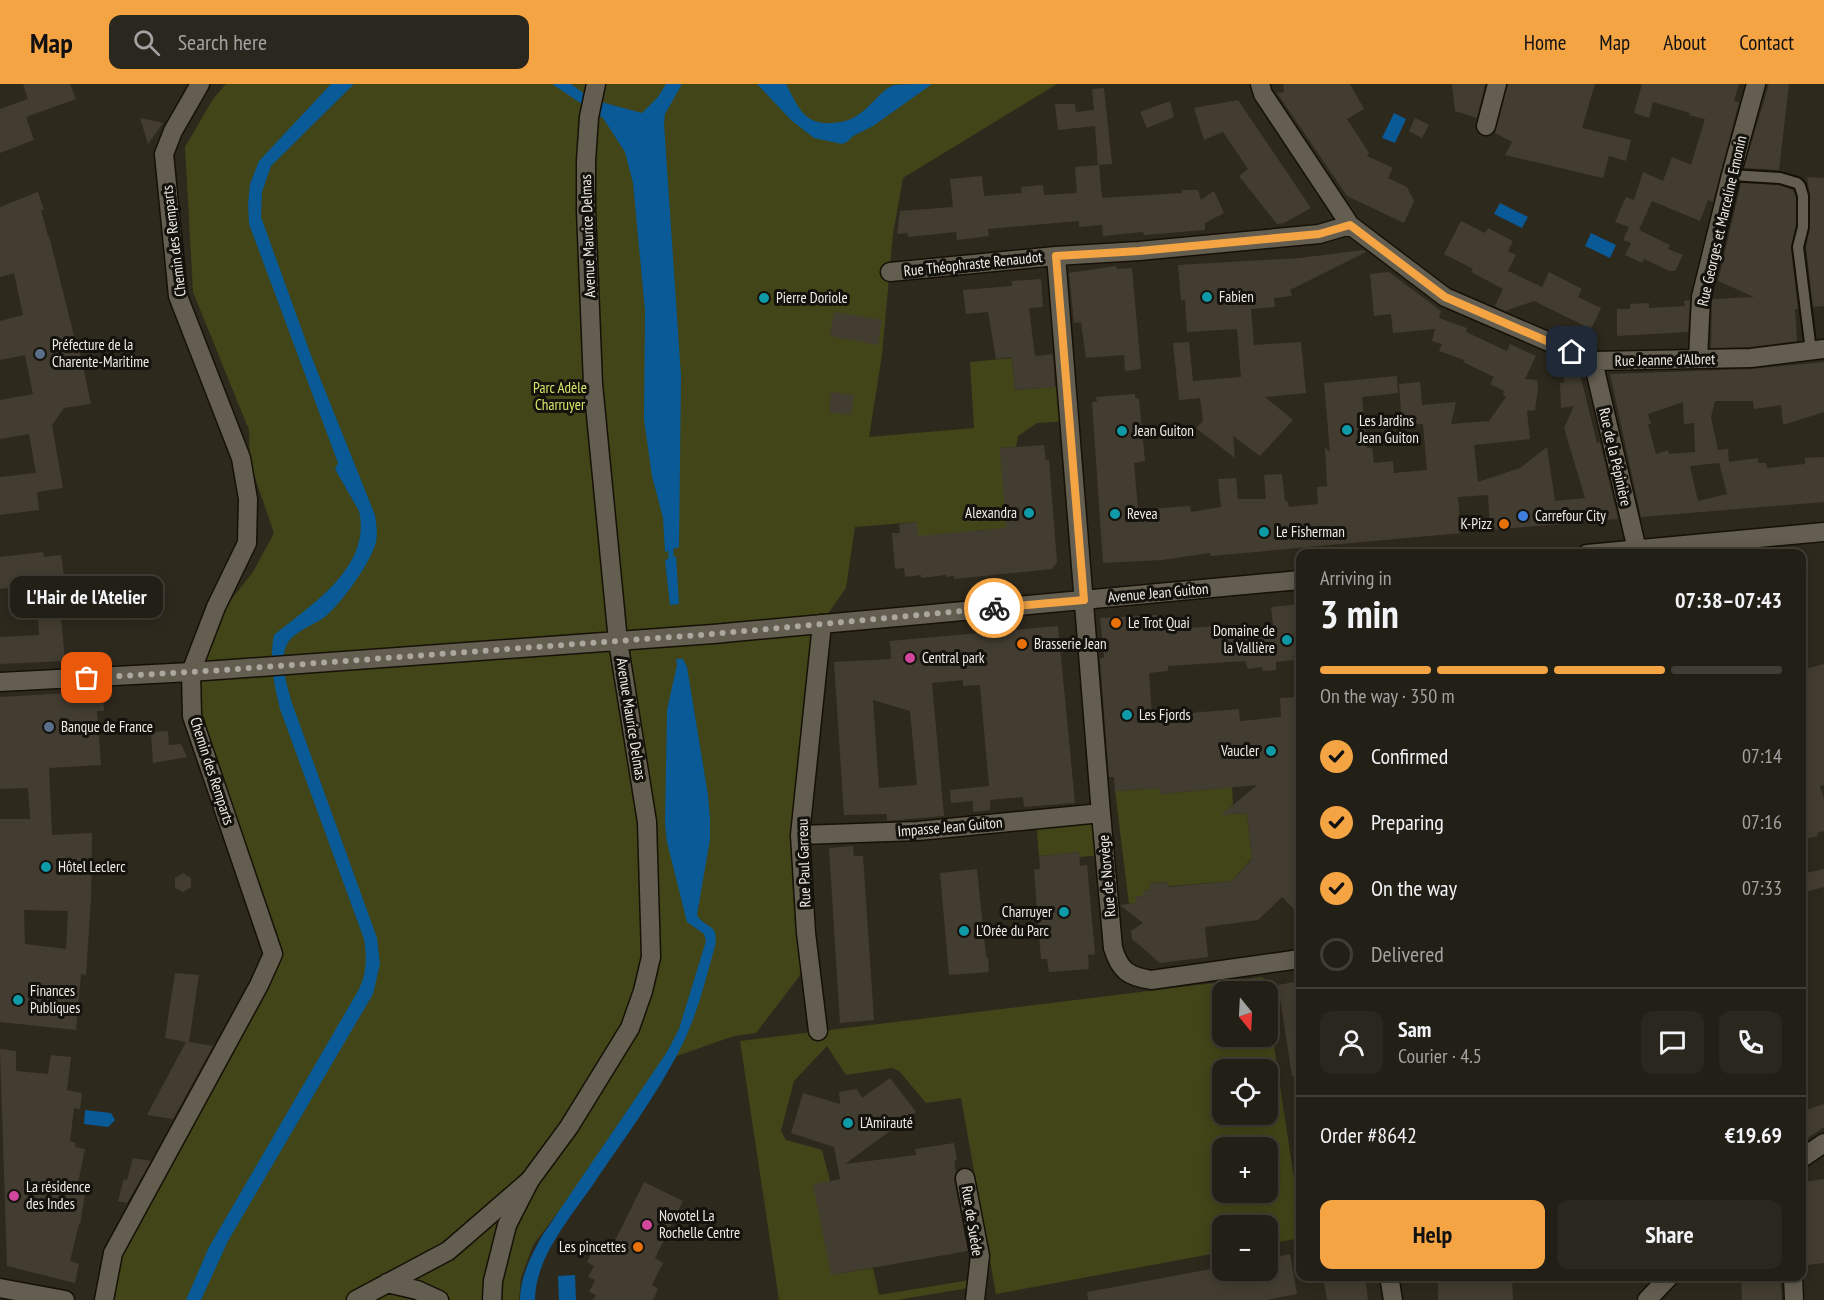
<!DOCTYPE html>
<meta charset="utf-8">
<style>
:root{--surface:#221f16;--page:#2a271f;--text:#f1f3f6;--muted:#a2a2a1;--line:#3f3d35;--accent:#f4a443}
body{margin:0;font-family:"PT Sans Narrow",sans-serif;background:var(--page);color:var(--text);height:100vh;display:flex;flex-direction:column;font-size:22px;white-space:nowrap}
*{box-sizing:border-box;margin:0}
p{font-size:20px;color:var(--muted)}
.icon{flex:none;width:33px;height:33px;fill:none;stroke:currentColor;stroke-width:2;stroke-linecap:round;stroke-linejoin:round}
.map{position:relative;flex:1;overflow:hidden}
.sheet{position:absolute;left:1296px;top:465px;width:510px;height:732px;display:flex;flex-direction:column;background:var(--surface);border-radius:12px;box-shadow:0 3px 15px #0003,0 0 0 2px var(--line)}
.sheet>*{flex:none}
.needle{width:39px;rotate:162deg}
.buttons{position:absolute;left:1212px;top:897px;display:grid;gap:12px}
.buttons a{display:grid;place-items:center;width:66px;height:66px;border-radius:12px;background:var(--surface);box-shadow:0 3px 15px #0003,0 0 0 2px var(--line);font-size:30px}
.pin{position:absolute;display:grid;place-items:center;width:51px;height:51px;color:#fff;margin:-26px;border-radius:12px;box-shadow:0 3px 9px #0006}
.courier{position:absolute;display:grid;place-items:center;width:60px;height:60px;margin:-30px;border:4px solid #f4a443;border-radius:50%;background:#fff;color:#222;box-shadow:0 2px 8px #0007}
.bubble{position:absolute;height:42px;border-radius:12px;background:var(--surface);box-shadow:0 3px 15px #0003,0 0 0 2px var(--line);font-size:20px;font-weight:600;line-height:42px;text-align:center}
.headline em{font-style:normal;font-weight:600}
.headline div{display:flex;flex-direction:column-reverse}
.headline{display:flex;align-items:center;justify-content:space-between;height:102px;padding:0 24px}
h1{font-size:39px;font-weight:600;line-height:45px}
.bar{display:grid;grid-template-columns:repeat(4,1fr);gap:9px 6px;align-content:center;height:72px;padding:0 24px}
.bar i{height:8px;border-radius:4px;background:var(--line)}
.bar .selected{background:var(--accent)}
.bar p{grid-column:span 4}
.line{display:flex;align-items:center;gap:15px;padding:0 24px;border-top:2px solid var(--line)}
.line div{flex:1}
.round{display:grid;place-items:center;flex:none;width:63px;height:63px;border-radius:12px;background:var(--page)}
ol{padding:0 24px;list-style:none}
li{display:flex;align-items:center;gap:18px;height:66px}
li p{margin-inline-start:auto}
li .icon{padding:6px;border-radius:50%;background:var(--accent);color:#111;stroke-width:4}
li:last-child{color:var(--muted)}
li i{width:33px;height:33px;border:3px solid var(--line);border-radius:50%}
.button{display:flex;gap:12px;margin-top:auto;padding:12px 24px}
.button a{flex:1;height:69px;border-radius:12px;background:var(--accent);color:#111;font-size:24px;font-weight:600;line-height:69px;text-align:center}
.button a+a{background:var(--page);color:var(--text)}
header{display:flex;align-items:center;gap:36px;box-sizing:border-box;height:84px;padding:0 30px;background:var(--accent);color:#111}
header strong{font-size:28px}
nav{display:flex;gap:33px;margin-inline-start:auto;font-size:21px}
.search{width:420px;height:54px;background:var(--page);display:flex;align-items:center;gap:15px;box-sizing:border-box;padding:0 21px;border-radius:12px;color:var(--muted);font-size:22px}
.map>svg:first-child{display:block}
.green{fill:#414518;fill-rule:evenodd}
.water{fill:#095a96}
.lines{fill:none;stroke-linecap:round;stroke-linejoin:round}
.stream{stroke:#095a96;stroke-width:5}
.building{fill:#433d31;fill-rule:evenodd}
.lane-casing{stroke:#161107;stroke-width:14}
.street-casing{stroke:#161107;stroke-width:21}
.secondary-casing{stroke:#161107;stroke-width:21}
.lane{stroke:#645e51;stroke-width:10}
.street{stroke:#645e51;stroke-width:18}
.secondary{stroke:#645e51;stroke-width:18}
.done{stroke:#aba79e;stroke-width:6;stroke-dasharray:0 10.8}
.route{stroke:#f4a443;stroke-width:8}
.culture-dot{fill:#0f9aa8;stroke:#14120d;stroke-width:2}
.service-dot{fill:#5c6f8a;stroke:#14120d;stroke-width:2}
.shop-dot{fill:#3f7fe0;stroke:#14120d;stroke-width:2}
.food-dot{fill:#e8710a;stroke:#14120d;stroke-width:2}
.hotel-dot{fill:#d1479c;stroke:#14120d;stroke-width:2}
.labels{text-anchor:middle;stroke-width:6;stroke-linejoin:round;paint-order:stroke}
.street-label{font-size:15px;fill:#efebe4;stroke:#14120d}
.poi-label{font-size:15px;fill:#efebe4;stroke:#14120d;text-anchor:start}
.park-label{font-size:15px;fill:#d8e567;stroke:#14120d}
</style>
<header>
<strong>Map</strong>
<div class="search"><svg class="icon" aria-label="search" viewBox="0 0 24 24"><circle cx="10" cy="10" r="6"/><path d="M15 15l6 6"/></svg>Search here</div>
<nav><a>Home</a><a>Map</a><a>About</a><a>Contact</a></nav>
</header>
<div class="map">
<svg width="1824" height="1216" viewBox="0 0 1824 1216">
<rect width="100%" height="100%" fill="#2e291d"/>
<path class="green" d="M226,0H1057L903,94L893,150L882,271L869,353L974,344L970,278L1012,274L1015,306L1067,302L1069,337L1037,339L1018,352L1016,363L1000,364L1012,431L1004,449L995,445L926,452L918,454L916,438L855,443L846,504L815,548L805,885L756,949L734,952L677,972L533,1161L521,1194L519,1216H112L121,1172L267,905L282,871L200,630L199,589L223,526L253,488L274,449L250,379L249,346L193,208L185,63L213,15Z
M1232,699L1233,721L1230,723L1234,730L1247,729L1252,774L1232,797L1172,802H1168L1167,798L1150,799V806L1143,807V812L1136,813V819L1129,820L1115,707L1161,704L1160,710L1224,704Z
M1101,729L1105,771L1079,773L1078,768L1039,772L1036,735Z
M1263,893L1265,907L1222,908V952H1268V922L1300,1134V1154L1268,1160V1142H1222V1168L996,1210L961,1014L926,1019L899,987L892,984L846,991L827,962L794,997L781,1047L786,1056L822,1066L830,1097L831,1191L873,1184L879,1211L976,1195L975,1203L897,1216H779L740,957ZM1222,986H1268V1030H1222ZM1222,1064H1268V1108H1222Z"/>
<path class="water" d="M331,0H354L271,82L262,108L261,133L312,274L375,431C376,439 378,449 376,458C371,478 343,517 327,531C317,540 298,545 289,557C277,574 287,601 292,619L377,854L380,880L373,910L228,1157L201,1216H186L209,1163L358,907C367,890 367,873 364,855L280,625C274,600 269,577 274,551C311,521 372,483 359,427L335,385L338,379L249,140L248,120L250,100L259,77Z
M552,0H571L587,12L601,18L642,29L658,13L666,0H682L665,30L664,39L681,292L679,463L665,468L663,434L652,392L644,336L645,227L633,99L625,68L603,34Z
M757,0H786C798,22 803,41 832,39C844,38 852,36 862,28C873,20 881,6 894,1C904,0 921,0 932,0L873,42L853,52L847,58L842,60L814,54L791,36Z
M1394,29L1406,35L1395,59L1382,54Z
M1500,119L1528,133L1522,144L1494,130Z
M1591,149L1616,161L1610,174L1585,162Z
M676,472L679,520L670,521L665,476Z
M676,575H683L687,583L708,711L710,735V755L697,831C706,846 719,838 715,862C705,898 696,936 678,969C655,1013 624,1055 596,1096C573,1131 535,1172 535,1216H520C520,1193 531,1172 542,1152L667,968L679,945L706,857L704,850L687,838L667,758L665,740L667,626L677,581Z
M85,1026L111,1029L115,1036L108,1043L84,1040Z
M575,1191L576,1216H559L558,1192Z"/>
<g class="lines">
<path class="stream" d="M671,480V466"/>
</g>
<path class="building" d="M23,0H70L76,15L26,33L34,56L0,69V25L28,15Z
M1283,0H1350L1364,25L1347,35L1369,69L1367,72L1393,84L1388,94L1407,103L1414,117L1404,139L1347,112L1277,9L1284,8Z
M1452,0H1485L1477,34L1455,27Z
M1508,0H1595L1582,44L1631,56L1626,77L1609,72L1603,94L1505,71L1512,58L1495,49Z
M1642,0H1739L1734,17L1739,18L1713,118L1708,116L1700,137L1652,117L1639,146L1670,161L1668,165L1683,171L1675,187H1669L1644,175L1642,179L1625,171L1631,159L1623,156L1629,143L1615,138L1626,113L1634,116L1643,88L1663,97L1672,73L1691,81L1705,35L1689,31L1690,29L1653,18L1649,34L1634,29Z
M1769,0H1789L1779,86L1744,84Z
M1104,4L1112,80L1098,81L1095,42L1058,46L1055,20H1075L1076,28L1094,26L1092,5Z
M1238,16L1311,124L1284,139L1277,140L1239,92L1248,85L1223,48L1204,56L1194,24Z
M1170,17L1174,33L1147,44L1140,28Z
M140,34L163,39L148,60Z
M1415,34L1429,41L1422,54L1409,47Z
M1099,81L1102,114L1182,109V106H1198L1201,116L1214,107L1224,129L1205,139V146L1144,151L1143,148L1103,152L1102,141L1079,143V137L988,145L989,152L957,156L956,148L908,153V149L897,150L900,127L953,123L950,95L982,92L984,112L1022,109L1021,103L1043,101L1044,111L1077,109L1075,83Z
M1807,93L1824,94V222L1813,223L1806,163L1810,143V112Z
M1741,99L1779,101L1793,106L1796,113V142L1791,164L1798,225H1795L1797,257L1750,263L1711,264L1712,215L1754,213L1718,197Z
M38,108L44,126H41L48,152H49L76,260L78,259L91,320L64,324L52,341L63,404L37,408L39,426L0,431V393L36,389L29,350L0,355V316L33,310L25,271L0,276V237L23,231L14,189L0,193V123Z
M1461,137L1485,149L1488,144L1513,157L1508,167L1516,171L1508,187L1542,203L1549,188L1582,205L1578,213L1601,224L1591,245L1534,217L1505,227L1495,222L1503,205L1471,188L1473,185L1444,170Z
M1364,166L1366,168L1290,206L1292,212L1274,214L1275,223L1251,225L1254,261L1301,258L1306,309L1265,313L1293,336L1260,372L1233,352L1235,374L1196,344L1203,337L1200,314L1179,316L1173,259L1189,258L1193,297L1241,293L1237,245L1187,248L1185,216H1181L1178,181L1300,174Z
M1116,182L1117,185L1132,184L1141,285L1125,287L1124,271L1086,274L1081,238L1074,239L1069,189Z
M1389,188L1441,227L1439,234L1467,244L1466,248L1507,267L1510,260L1536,272L1525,295L1537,296L1538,304L1535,326L1527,327L1530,355L1474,361L1478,398L1520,384L1547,363L1555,417L1585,414L1564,344L1574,322L1561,324L1560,299H1564L1565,284L1580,290L1597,359L1600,358L1618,435L1490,446L1488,411L1458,413L1461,449L1211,472L1210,469L1162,476L1103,479L1092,318H1097L1096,313L1135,310V314L1139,315L1145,377L1134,379L1138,426L1190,422L1191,428L1221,423L1218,395L1236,394L1238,415H1266L1264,391L1282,390L1285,417L1288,418L1289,423L1318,420L1317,403L1327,402L1325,363L1330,368L1324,299L1397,292L1398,309L1362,313L1367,364H1372L1374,379L1393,377L1394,389L1427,386L1423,340L1402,342L1399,300L1420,298L1422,321L1456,318L1451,340L1489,337L1506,313L1503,311L1504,307L1490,300L1494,293L1463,278L1464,276L1439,267L1442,260L1432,257L1435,245L1393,249L1391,230L1374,232L1370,190Z
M1041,195L1043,223L1029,224L1035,272L1053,270L1055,303L1015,306L1012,273L996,275L988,228L966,230L963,206L1012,202V197Z
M1690,216L1688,248L1617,252V225H1630V220L1649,219V224L1685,222L1684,217Z
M834,228L882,236L878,261L830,252Z
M1824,278V328L1783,341L1781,321L1754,325L1753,317H1715L1711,333L1718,366L1728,365L1729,378L1758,374V379H1766L1767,384L1805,380V374L1824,373V418L1641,433L1610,290L1751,285ZM1683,318L1684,340L1694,339L1695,368L1669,370L1668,366L1656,370L1648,340H1651L1648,330ZM1719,379L1727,410L1698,417L1690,382Z
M831,308L854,311L851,331L829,328Z
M1044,361L1046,376H1049L1057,478L1052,485L954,495V492L947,493L946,491L921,494V491L905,493L904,484L895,485L892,449H900L899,440L917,438L918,452L1006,444L1000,364Z
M43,468L44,473L61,471L65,498L58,499L65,577L0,580V553L39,551L36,501L0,505V473Z
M1300,520V570L1293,571L1294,576L1276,578V586L1263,587L1262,583L1248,585L1245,577L1168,582V587L1149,589L1152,632L1239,625L1240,637L1281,633L1280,614L1300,613V831L1282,813L1258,836L1205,843L1208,873L1160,879L1132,855L1131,847L1143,839L1120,821L1136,819V813L1143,812V807L1150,806V799L1167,798L1168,803L1232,797L1252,775L1247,729L1221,731L1257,701L1160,710L1161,704L1115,707L1114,693H1109L1100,575L1104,573L1100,534L1157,531L1159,546L1232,541V545L1273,541L1271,523Z
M1058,542L1075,719L1024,723L1023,713L990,716V726L973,728V717L951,719L950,706L989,702L980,601L963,602V596L932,599L944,732L887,737V730L844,731L834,578L891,575L890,557ZM873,616L910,627L917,701L879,704Z
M1824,580V701L1820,702L1824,716V747L1817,749L1818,752L1802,756V586Z
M103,607L104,627H97L101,681L49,684L52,751L92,749L91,815L86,891L81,890L76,946L0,938V735H30L28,704L0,705V613ZM24,826L68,827L66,865L25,860Z
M168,647L169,661L181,660L187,673L153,679L151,648Z
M853,762L854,772H863L874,936L840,939L829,764Z
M1079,768L1080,782L1087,781L1095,870L1088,871L1089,885L1049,888L1047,875H1041L1034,786L1040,785L1039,772Z
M977,785L986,873H988L989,888L949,891L940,789Z
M1824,785V803L1802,809V790Z
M183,789L191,794V803L183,808L175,804V794Z
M175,889L199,891L189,958L213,962L173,1035L147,1031L186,958L165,954Z
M1300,897V992H1292L1278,901Z
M0,965L16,967V987L48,990L51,971L71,973L67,1006L82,1009L80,1025L74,1024L70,1057L76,1059L75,1063L85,1065L76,1108L85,1110L80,1141L79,1140L70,1177L79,1180L75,1199L7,1182Z
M890,994L916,1028L845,1080L916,1071L915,1065L954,1059L957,1076L954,1077L956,1088L954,1096L968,1167L831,1191L813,1100L840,1095L834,1063L791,1049L803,1009L840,1020L839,1008L857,1005L862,1014Z
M1824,1020V1043L1802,1058V1027Z
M133,1074L151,1077L127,1119L118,1117L124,1095L127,1096Z
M1824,1095V1179L1807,1181L1802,1098Z
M644,1098L683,1117L655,1174L663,1179L652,1201L658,1205L653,1216H593L596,1211L589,1208L595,1196L588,1193L594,1182L587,1178L593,1166L611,1165Z
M1290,1170L1297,1210L1266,1216H1088L1087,1208L1222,1183V1186H1268V1175Z
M1323,1192H1365L1368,1216H1327Z
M1741,1192H1780L1782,1216H1742Z
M1512,1195L1513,1216H1438V1197Z"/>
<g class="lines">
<defs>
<path id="lane" d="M1731,91L1780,94L1797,99L1800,102L1803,112V143L1798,163L1811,267"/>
<path id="street" d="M1260,0L1263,10L1350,141L1445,213L1593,277L1751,274L1824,265
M1486,42L1497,0
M1056,172L1100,718L1113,864C1120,887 1128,892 1151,896L1300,875
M890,188L1056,172L1139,167L1319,150L1350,141
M1698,275L1701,213L1731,91L1756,0
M1593,277L1638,470
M800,751L918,747L1101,729
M818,947L806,849L800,751L822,540
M1802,1074L1824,1059
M965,1094L980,1172L975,1216
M1389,1192L1393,1216
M1793,1192L1794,1216
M387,1199L417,1206L439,1216
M0,1204L65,1216
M104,1216L113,1169L259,901L273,870L192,632L191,588L216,523L247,459L248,415L241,374L178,212L164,70L173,47L200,0
M356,1216L448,1167L530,1096
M1647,1216L1670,1192"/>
<path id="secondary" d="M1587,470L1824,448
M0,598L191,588L713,550L1300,496
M492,1216L493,1197L507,1141L530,1096L569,1043L630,944L643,907L651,873L647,738L618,557L593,300L586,126V77L589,33L596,0"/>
</defs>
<use href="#lane" class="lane-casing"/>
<use href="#street" class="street-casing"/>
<use href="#secondary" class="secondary-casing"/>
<use href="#lane" class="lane"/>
<use href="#street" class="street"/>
<use href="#secondary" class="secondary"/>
</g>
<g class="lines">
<path class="done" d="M87,594L223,586L713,550L994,524"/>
<path class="route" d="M994,524L1084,516L1056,172L1139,167L1319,150L1350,141L1445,213L1572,268"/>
</g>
<g class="culture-dot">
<circle cx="1207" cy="213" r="6"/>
<circle cx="764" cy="214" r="6"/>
<circle cx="1347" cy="346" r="6"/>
<circle cx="1122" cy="347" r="6"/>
<circle cx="1029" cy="429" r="6"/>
<circle cx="1115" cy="430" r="6"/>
<circle cx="1264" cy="448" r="6"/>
<circle cx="1287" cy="556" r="6"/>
<circle cx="1127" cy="631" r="6"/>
<circle cx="1271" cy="667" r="6"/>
<circle cx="46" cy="783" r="6"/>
<circle cx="1064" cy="828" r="6"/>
<circle cx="964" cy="847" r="6"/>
<circle cx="18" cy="916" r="6"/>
<circle cx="848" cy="1039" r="6"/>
</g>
<g class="service-dot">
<circle cx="40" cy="270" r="6"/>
<circle cx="49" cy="643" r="6"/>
</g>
<circle class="shop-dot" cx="1523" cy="432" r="6"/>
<g class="food-dot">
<circle cx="1504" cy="440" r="6"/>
<circle cx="1116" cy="539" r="6"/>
<circle cx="1022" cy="560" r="6"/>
<circle cx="638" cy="1163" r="6"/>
</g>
<g class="hotel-dot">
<circle cx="910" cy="574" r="6"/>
<circle cx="14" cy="1112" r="6"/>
<circle cx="647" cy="1141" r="6"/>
</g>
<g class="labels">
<g class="street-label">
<text transform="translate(1722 137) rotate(-77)" y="5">Rue Georges et Marceline Emonin</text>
<text transform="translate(588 152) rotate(-92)" y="5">Avenue Maurice Delmas</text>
<text transform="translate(174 157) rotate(-97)" y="5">Chemin des Remparts</text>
<text transform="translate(973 180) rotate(-6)" y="5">Rue Théophraste Renaudot</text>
<text transform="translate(1665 276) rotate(-1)" y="5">Rue Jeanne d'Albret</text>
<text transform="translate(1615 373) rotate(77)" y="5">Rue de la Pépinière</text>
<text transform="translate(1158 509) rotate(-5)" y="5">Avenue Jean Guiton</text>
<text transform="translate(631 635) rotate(81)" y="5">Avenue Maurice Delmas</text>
<text transform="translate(212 687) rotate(72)" y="5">Chemin des Remparts</text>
<text transform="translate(950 743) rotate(-5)" y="5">Impasse Jean Guiton</text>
<text transform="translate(804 779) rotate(-92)" y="5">Rue Paul Garreau</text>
<text transform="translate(1107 792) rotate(-95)" y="5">Rue de Norvège</text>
<text transform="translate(972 1137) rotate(81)" y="5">Rue de Suède</text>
</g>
<g class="poi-label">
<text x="1219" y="218">Fabien</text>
<text x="776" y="219">Pierre Doriole</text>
<text x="52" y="266">Préfecture de la<tspan x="52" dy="17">Charente-Maritime</tspan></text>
<text x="1359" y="342">Les Jardins<tspan x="1359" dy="17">Jean Guiton</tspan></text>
<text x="1134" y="352">Jean Guiton</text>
<text x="1017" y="434" text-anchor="end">Alexandra</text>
<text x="1127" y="435">Revea</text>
<text x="1535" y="437">Carrefour City</text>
<text x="1492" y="445" text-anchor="end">K-Pizz</text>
<text x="1276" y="453">Le Fisherman</text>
<text x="1128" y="544">Le Trot Quai</text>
<text x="1275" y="552" text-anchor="end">Domaine de<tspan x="1275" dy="17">la Vallière</tspan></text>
<text x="1034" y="565">Brasserie Jean</text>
<text x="922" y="579">Central park</text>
<text x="1139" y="636">Les Fjords</text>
<text x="61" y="648">Banque de France</text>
<text x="1259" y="672" text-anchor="end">Vaucler</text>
<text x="58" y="788">Hôtel Leclerc</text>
<text x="1052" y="833" text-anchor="end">Charruyer</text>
<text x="976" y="852">L'Orée du Parc</text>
<text x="30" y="912">Finances<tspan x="30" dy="17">Publiques</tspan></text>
<text x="860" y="1044">L'Amirauté</text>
<text x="26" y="1108">La résidence<tspan x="26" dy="17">des Indes</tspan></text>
<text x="659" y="1137">Novotel La<tspan x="659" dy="17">Rochelle Centre</tspan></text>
<text x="626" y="1168" text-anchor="end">Les pincettes</text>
</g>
<g class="park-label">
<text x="560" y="309">Parc Adèle<tspan x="560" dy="17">Charruyer</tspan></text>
</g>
</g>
</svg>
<div class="buttons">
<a><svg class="needle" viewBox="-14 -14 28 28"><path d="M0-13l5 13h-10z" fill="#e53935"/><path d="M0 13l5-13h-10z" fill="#a2a2a1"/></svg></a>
<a><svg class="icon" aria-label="locate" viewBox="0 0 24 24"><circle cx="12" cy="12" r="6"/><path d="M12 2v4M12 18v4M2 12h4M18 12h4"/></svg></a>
<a>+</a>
<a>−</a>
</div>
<div class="pin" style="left:87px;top:594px;background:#ea580c"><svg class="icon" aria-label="bag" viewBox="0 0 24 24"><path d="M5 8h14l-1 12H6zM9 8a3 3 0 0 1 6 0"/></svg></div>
<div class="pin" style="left:1572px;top:268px;background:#1f2937"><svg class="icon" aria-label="home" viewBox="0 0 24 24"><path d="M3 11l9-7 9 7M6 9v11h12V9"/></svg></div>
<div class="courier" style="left:994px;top:524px"><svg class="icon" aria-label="bike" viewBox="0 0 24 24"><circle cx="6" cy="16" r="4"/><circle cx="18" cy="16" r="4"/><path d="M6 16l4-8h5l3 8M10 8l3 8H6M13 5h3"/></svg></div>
<div class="bubble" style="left:10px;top:492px;width:153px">L'Hair de l'Atelier</div>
<section class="sheet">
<div class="headline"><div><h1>3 min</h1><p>Arriving in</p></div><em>07:38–07:43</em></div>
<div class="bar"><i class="selected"></i><i class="selected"></i><i class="selected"></i><i></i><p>On the way · 350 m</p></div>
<ol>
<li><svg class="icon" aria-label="check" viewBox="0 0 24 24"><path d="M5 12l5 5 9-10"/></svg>Confirmed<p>07:14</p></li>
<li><svg class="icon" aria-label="check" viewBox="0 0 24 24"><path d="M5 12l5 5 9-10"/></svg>Preparing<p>07:16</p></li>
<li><svg class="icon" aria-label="check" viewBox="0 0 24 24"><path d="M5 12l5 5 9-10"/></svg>On the way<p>07:33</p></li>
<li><i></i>Delivered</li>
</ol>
<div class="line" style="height:108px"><a class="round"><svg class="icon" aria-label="person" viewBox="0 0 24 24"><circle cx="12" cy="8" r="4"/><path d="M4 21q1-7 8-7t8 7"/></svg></a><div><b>Sam</b><p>Courier · 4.5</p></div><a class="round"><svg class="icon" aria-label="chat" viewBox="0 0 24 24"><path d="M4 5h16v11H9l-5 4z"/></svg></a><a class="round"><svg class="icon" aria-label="phone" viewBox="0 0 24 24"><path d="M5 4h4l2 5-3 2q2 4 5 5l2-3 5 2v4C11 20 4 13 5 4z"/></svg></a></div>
<div class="line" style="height:78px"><div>Order #8642</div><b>€19.69</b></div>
<div class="button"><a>Help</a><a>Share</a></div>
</section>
</div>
